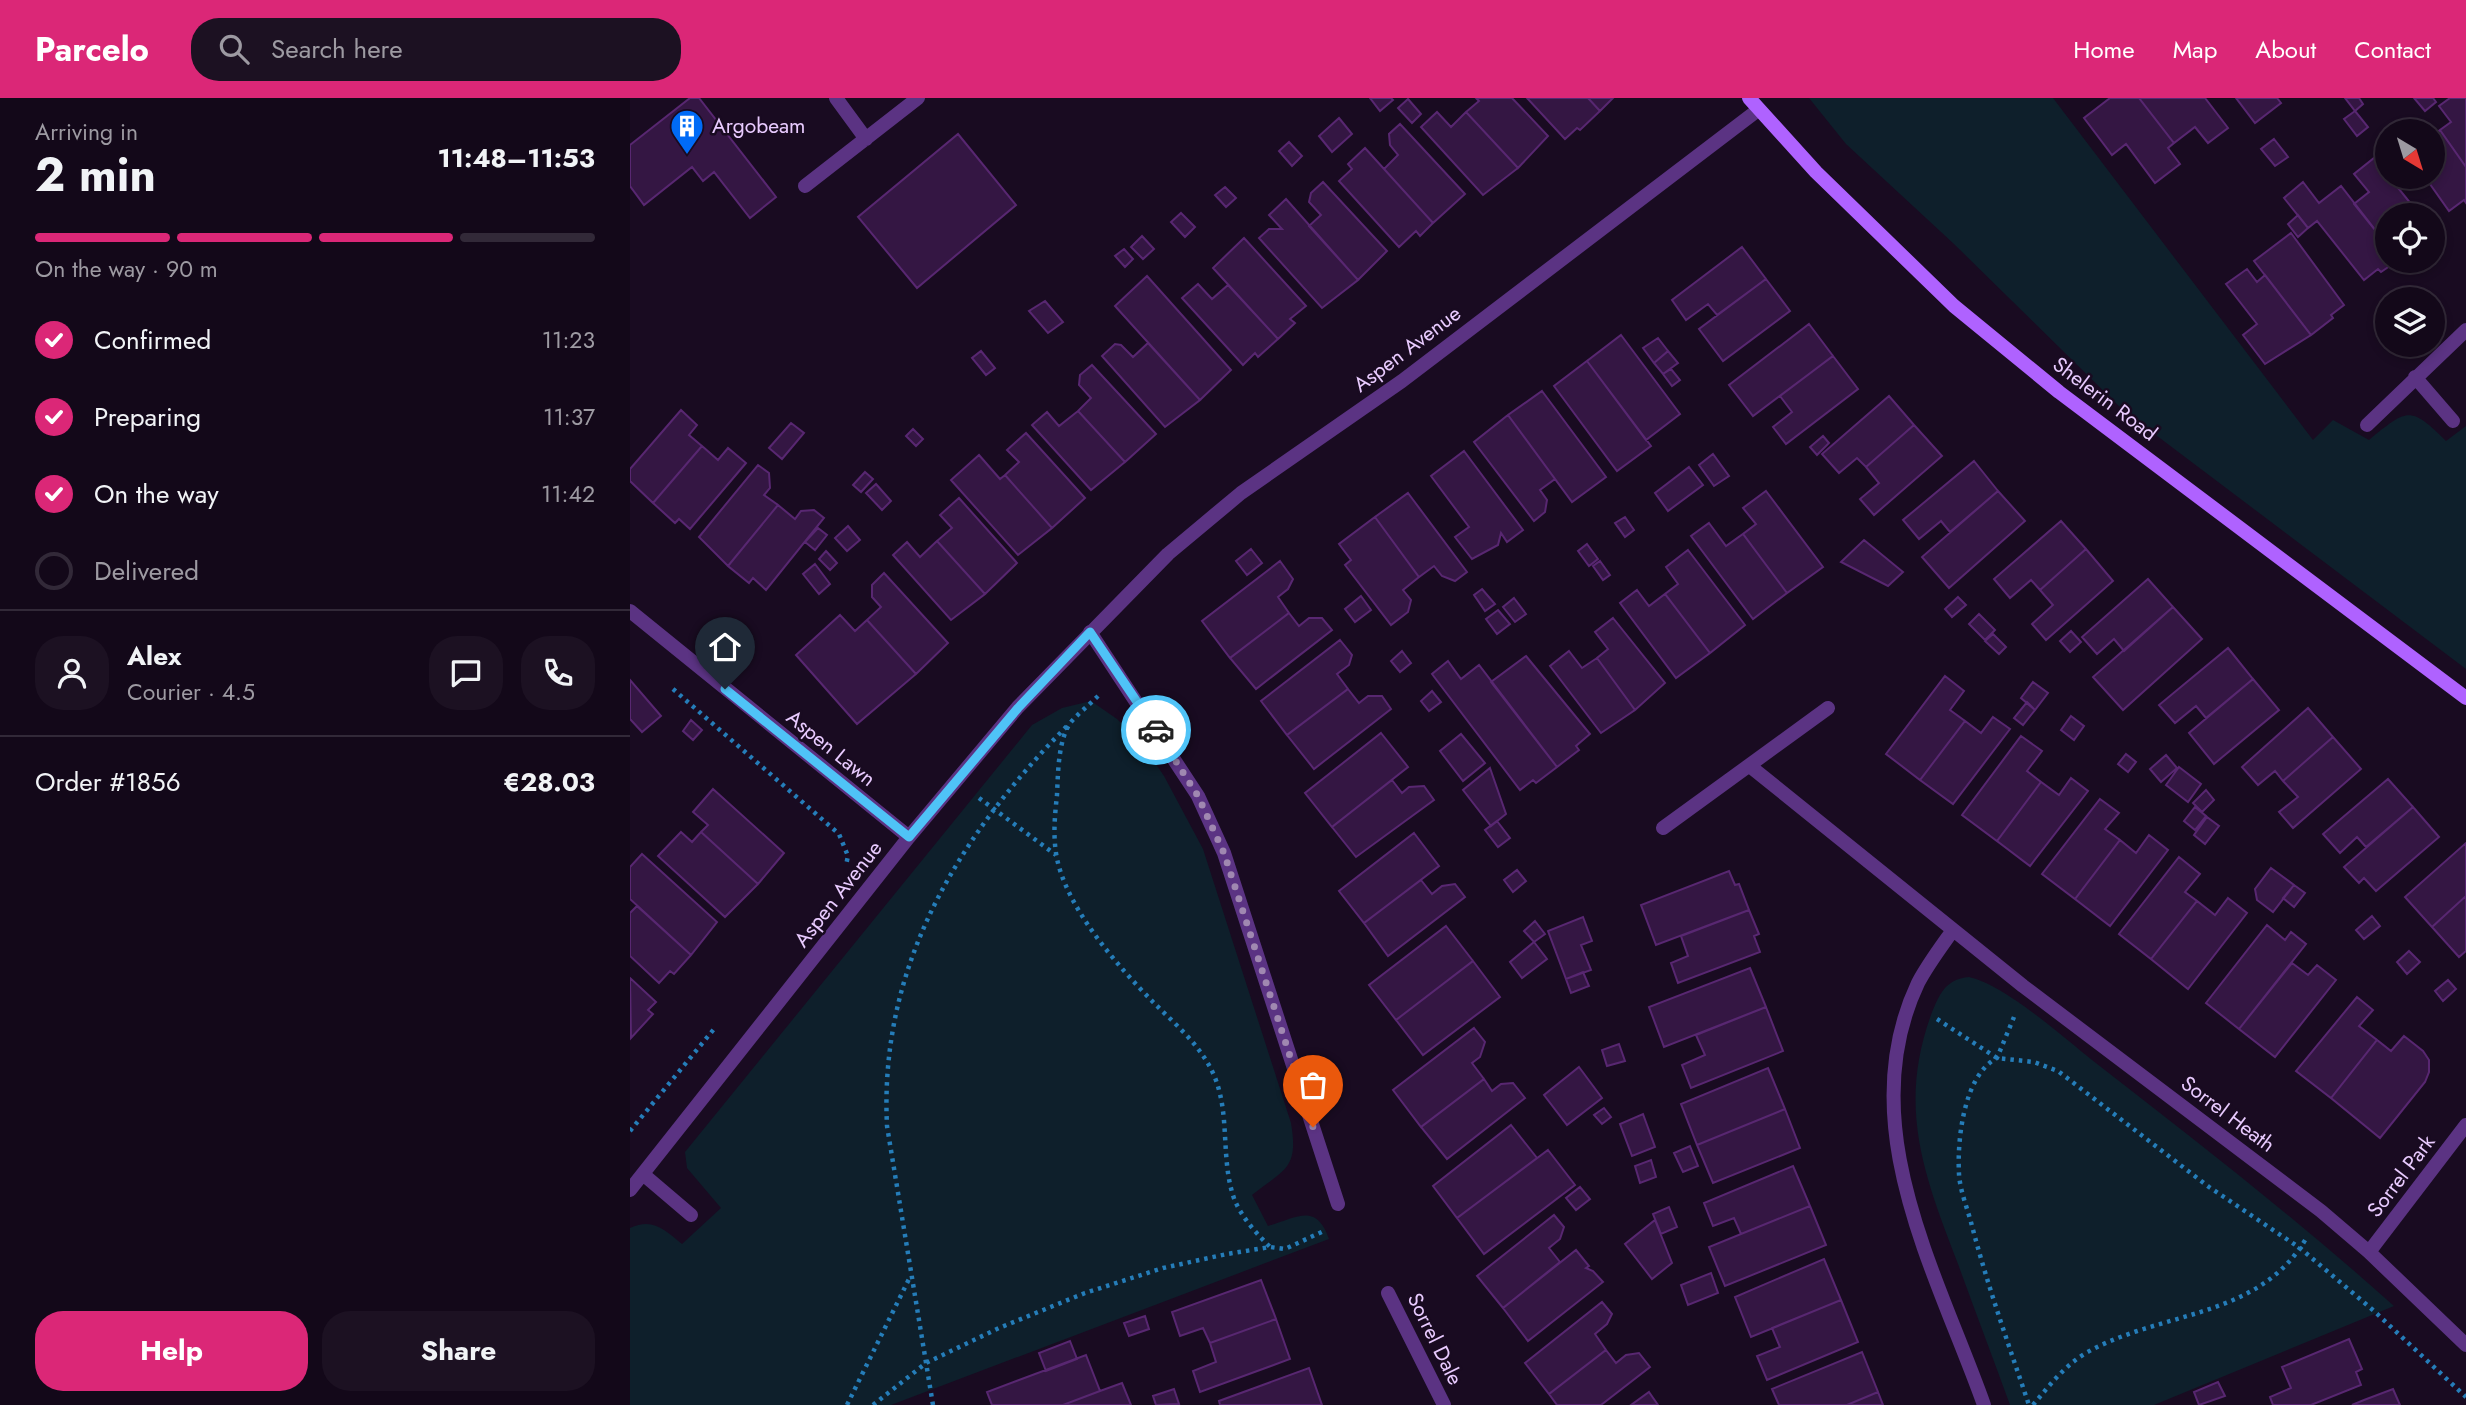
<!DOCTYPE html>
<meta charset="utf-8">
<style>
:root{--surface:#130819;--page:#1c1122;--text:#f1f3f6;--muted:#9d9aa2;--line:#322938;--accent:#db2777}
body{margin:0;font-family:Jost,sans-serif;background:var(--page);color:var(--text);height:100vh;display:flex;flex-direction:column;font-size:26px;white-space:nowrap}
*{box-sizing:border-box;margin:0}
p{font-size:23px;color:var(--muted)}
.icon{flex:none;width:38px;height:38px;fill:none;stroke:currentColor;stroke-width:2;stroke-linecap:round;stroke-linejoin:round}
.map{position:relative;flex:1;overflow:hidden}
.side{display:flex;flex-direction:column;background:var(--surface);width:630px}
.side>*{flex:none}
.needle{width:46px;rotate:142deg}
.tools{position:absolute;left:1745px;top:21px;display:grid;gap:14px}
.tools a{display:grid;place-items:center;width:70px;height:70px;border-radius:50%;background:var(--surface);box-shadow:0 4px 10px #0003,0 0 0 2px var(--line);font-size:35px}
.pin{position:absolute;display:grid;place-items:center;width:60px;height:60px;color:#fff;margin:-72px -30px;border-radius:50% 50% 50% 0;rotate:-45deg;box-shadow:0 0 7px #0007}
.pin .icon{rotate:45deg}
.courier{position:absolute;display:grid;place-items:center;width:70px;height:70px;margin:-35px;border:5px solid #4fc3f7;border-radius:50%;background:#fff;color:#222;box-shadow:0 2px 9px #0007}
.summary em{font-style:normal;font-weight:700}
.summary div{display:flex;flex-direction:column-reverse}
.summary{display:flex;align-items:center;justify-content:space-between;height:119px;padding:0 35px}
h1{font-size:46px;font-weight:700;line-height:52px}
.bar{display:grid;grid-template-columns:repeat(4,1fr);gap:10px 7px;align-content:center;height:84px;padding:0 35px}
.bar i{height:9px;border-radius:5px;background:var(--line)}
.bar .on{background:var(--accent)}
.bar p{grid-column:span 4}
.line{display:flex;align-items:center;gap:18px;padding:0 35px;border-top:2px solid var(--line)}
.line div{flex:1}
.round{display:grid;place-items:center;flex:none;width:74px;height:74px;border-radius:28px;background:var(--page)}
ol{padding:0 35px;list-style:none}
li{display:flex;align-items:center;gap:21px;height:77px}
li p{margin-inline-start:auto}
li .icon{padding:7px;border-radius:50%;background:var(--accent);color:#fff;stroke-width:4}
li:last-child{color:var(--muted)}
li i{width:38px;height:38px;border:4px solid var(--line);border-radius:50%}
.primary-button{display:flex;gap:14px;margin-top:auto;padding:14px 35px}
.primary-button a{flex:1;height:80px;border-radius:28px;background:var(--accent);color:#fff;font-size:28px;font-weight:700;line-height:80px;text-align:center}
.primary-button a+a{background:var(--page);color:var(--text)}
header{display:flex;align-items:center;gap:42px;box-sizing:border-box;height:98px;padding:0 35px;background:var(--accent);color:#fff}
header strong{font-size:33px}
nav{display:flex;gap:38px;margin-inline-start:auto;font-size:24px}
.search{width:490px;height:63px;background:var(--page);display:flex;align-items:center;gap:18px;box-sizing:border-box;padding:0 24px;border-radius:28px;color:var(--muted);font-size:26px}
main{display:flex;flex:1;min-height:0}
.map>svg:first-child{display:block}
.grass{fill:#0e1f2b}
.building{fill:#341643;stroke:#582771;stroke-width:2}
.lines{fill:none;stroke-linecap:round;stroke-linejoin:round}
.path{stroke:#257db9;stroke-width:4.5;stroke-dasharray:3.5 5;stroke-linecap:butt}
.street{stroke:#5b3383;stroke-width:14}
.secondary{stroke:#af62ff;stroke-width:14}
.done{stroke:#a088b1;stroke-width:7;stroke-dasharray:0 12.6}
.route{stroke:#4fc3f7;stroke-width:9}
.labels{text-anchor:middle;stroke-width:5;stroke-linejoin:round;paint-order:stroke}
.poi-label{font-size:21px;fill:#e9cbff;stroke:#190b21;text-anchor:start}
.street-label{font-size:21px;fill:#e9cbff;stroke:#190b21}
</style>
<header>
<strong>Parcelo</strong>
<div class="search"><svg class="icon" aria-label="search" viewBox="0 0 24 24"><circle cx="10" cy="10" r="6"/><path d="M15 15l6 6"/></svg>Search here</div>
<nav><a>Home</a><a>Map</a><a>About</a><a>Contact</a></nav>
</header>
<main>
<section class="side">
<div class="summary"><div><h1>2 min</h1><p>Arriving in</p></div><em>11:48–11:53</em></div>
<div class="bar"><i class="on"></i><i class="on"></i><i class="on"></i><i></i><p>On the way · 90 m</p></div>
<ol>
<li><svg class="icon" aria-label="check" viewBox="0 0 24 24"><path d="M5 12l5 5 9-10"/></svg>Confirmed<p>11:23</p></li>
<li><svg class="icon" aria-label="check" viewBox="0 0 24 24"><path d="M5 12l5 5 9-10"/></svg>Preparing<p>11:37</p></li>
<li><svg class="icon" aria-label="check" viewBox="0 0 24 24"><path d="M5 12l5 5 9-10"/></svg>On the way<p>11:42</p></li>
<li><i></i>Delivered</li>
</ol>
<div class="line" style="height:126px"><a class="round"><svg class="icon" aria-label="person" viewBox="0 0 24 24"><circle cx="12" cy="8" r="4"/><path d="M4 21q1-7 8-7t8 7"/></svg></a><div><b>Alex</b><p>Courier · 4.5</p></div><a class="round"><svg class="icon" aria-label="chat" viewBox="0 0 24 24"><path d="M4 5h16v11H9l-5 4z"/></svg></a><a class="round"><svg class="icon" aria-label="phone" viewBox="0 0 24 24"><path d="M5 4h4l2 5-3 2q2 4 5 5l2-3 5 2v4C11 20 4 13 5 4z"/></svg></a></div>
<div class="line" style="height:91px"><div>Order #1856</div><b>€28.03</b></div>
<div class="primary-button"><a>Help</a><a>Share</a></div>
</section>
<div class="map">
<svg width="1836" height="1307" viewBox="0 0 1836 1307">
<rect width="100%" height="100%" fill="#190b21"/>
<path class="grass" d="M1179,0H1423L1683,342L1703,322L1739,342C1777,311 1780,307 1816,343L1836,328V571L1494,313L1324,146L1216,46Z
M461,603L487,621L513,647L534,678L573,751L661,1025C669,1072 654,1071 622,1097L638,1128C667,1120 686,1104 699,1141L261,1307H0V1130C23,1119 35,1132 52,1146L91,1110L57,1070L55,1054L402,627L432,610Z
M1339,879C1375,887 1432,938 1462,962C1565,1042 1667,1121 1764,1208L1524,1307H1380C1363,1260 1345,1213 1328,1166C1295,1079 1267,1011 1301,917C1309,897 1315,881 1339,879Z"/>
<path class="building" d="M60,0H69L146,99L120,120L84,74L73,83L62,69L14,107L0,88V47Z
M740,0H761L763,2L750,13Z
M846,0H882L918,38L888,70L836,14L849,3Z
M897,0H958L970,13L950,32L947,30L935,41Z
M958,0H983L970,13Z
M1480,0H1509L1544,45L1538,50L1550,66L1525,85L1496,46L1482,57L1454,20Z
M1509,0H1575L1598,30L1578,45L1565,29L1544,45Z
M1606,0H1647L1651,5L1625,25Z
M1715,0H1729L1733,6L1725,13Z
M1784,0H1803L1806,4L1795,13Z
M1820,0H1836V69L1810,32L1821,24L1809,8Z
M778,1L791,16L782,25L768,10Z
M1725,13L1738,29L1727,38L1714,21Z
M807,14L821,29L836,14L888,70L853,97L791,29Z
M709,20L722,36L702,54L689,38Z
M770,26L835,96L803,125L754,71L768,57L760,47L759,36Z
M1810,32L1836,69V105L1834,102L1819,113L1795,79H1802V37Z
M328,36L386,107L287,190L228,119Z
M1644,41L1658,59L1645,68L1631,51Z
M659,44L672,58L662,68L649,53Z
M735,50L803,125L790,138L786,133L769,149L709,83L722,71L718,66Z
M1744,60L1790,117H1757V147L1724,106L1739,94L1724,76Z
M693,84L757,153L728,182L679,128L691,117L679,104L681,95Z
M1673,84L1689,105L1711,88L1757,147V163H1767L1751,174L1748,171L1734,182L1687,123L1678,130L1654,100Z
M595,89L606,100L596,109L585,97Z
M656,101L728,182L692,210L629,140L639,131H652L639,117Z
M551,115L565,129L555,139L541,124Z
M1668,117L1678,130L1668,139L1658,126Z
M1661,135L1714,207L1701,217L1703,220L1681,237L1624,163Z
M512,138L524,151L513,161L501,149Z
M614,140L676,208L660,221L665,225L648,241L583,170Z
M1112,149L1136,181L1087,217L1078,206L1056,222L1042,202Z
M494,151L503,161L495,169L485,158Z
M1617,171L1627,184L1635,177L1681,237L1635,266L1613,237L1627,226L1596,186Z
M517,178L601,272L570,302L485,208Z
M1136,181L1160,213L1093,263L1069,231Z
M568,186L582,201L598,187L648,241L628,259L625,255L613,267L552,200Z
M415,203L433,224L418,235L399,213Z
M1179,226L1203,258L1123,318L1099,287Z
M991,237L1050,316L1016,342L957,263Z
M1028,240L1038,253L1024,265L1013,250Z
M518,245L570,302L535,329L472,258L485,246L491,247L503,259Z
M351,253L365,270L356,277L342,260Z
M1038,253L1048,265L1033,276L1024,265Z
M1203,258L1228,291L1156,346L1143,329L1162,314L1150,298Z
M957,263L1021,348L987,373L924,288Z
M462,267L526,336L495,364L448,313L461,300L449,287L450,277Z
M1041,271L1050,282L1042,288L1033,276Z
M912,293L976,379L942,404L878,317Z
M1259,298L1284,327L1236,369L1227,360L1209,375L1192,356Z
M51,312L67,327L59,337L72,348L23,405L0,383V371Z
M448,313L495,364L461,392L402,327L417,314L429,328Z
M878,317L925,381L910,392L917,402L915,414L904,423L844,344Z
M161,325L174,335L152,361L139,350Z
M1284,327L1312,358L1244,417L1230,401L1249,385L1236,369Z
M283,331L293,341L286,348L276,338Z
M396,335L455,400L422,430L375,377L389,364L377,352Z
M1193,338L1199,345L1187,357L1180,349Z
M72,348L88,362L98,350L116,365L60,431L49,421L45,425L23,405Z
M834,353L893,432L877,444L871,435L868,447L842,461L825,439L839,429L801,378Z
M1083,356L1099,378L1084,388L1069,367Z
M349,357L370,381L375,377L422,430L388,457L321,382Z
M1344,363L1368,393L1320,434L1311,423L1289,441L1273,422Z
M128,367L139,375L140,390L134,397L148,407L98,468L69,439Z
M1059,369L1073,387L1038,413L1025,395Z
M235,374L243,381L231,394L223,387Z
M246,386L261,403L252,412L236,395Z
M1136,393L1193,469L1157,495L1113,436L1126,426L1113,410Z
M1368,393L1395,423L1319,490L1292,459Z
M778,395L837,474L825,483L812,478L804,468L789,479L745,419Z
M329,400L387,465L355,496L307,443L322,430L310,417Z
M148,407L165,421L171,413L184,412L194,420L136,492L123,480L119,485L98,468Z
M745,419L789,479L773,492L781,502L778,514L761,527L715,467L721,462L709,446Z
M995,419L1004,432L995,439L985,425Z
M1431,423L1456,451L1410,492L1401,482L1380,500L1364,481Z
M1079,425L1096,448L1113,436L1157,495L1123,521L1061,438Z
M218,428L230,442L217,453L205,440Z
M188,430L197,437L185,452L175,444Z
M1234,442L1273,474L1258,488L1211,464Z
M307,443L355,496L321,522L263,457L277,444L290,459Z
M957,446L968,461L959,468L948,453Z
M621,451L632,465L617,477L606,463Z
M1456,451L1483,483L1416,542L1402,526L1423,507L1410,492Z
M1058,452L1115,527L1080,555L1035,496L1048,486L1036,469Z
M196,453L207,465L200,472L189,461Z
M650,463L663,481L658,491L648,499L659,515L600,560L572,523Z
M970,463L980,477L973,482L963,468Z
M185,466L200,486L189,496L173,476Z
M254,475L318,545L286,576L237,522L251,509L242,499V487Z
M1518,481L1543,509L1494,553L1484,541L1467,556L1452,539Z
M852,491L865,506L855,513L844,497Z
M1007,492L1019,508L1035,496L1080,555L1046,580L990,505Z
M731,498L741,512L725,524L715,511Z
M1328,499L1336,507L1322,519L1315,511Z
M884,500L896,516L885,524L873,509Z
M1543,509L1572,541L1493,612L1463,579Z
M868,512L880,526L867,536L856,521Z
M659,515L669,528L679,520H692L702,532L626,591L600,560Z
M1349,516L1365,532L1355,542L1339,526Z
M210,517L225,533L237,522L286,576L227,626L166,557Z
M983,520L1035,585L1005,612L967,560L978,551L965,534Z
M1441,533L1451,544L1440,554L1430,543Z
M1363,536L1376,549L1369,556L1355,543Z
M710,542L722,557L719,567L707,576L718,591L657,637L631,603Z
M1598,550L1623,581L1576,620L1566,608L1545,625L1529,607Z
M772,553L781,565L770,574L761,563Z
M939,553L952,570L967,560L1005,612L971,635L920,568Z
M896,558L960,636L946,648L949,652L927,669L861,584Z
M818,563L831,581L849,567L927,669L906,685L903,682L890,692L802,576Z
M1315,578L1334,593L1320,612L1335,623L1290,682L1256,656Z
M1623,581L1649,612L1584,666L1559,635Z
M0,582L31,618L12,634L0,621Z
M1403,584L1418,595L1405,612L1391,600Z
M718,591L729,605L738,598H752L761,611L684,671L657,637Z
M802,593L811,604L799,613L791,603Z
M1397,604L1405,612L1393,627L1384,620Z
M1678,610L1703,639L1653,683L1645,673L1628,687L1612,669Z
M1441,618L1454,628L1444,642L1431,632Z
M1363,619L1380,631L1323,706L1290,682L1335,623L1351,635Z
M61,622L72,632L63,642L53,633Z
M751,635L778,669L702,729L675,695Z
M831,636L855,665L833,683L810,653Z
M1391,638L1412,653L1397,673L1411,684L1367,743L1332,717Z
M1703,639L1731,671L1663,730L1649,714L1668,699L1653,683Z
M1496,656L1506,664L1498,674L1488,666Z
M1536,657L1547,670L1531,684L1520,671Z
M1549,669L1571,686L1558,704L1536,687Z
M860,670L876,716L861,728L833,692Z
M1441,680L1458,693L1400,768L1367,743L1411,684L1429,697Z
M1758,681L1783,709L1736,749L1727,739L1710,755L1693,736Z
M762,682L772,695L779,689L794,688L804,702L726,759L702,729Z
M83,691L154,755L128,786L71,734L78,727L63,714Z
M1576,692L1584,702L1572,714L1563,705Z
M1470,701L1489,715L1475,731L1490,742L1445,801L1412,776Z
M1565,709L1576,718L1565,732L1554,723Z
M1783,709L1809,739L1746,793L1734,780L1729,785L1714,769Z
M1577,719L1589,728L1575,746L1564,737Z
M867,723L880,740L868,749L855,732Z
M51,734L62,744L71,734L128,786L95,819L28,758Z
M784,735L809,768L734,825L709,793Z
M1519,737L1538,752L1480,828L1445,801L1490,742L1506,755Z
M1836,745V798L1802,829L1775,799Z
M12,756L87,824L61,857L0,801V769Z
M1549,759L1570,776L1555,794L1567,803L1521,861L1489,836Z
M1641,770L1664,787L1643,814L1627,802L1625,791Z
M887,772L896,783L883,794L874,782Z
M1099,773L1105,787L1109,786L1119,812L1026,847L1011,807Z
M791,782L802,796L812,788L825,786L835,799L758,858L734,825Z
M1664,787L1675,795L1664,809L1653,800Z
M1836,798V853L1829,859L1802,829Z
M1598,800L1617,815L1558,891L1521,861L1567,803L1585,817Z
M7,808L61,857L44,876L40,873L29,885L0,858V815Z
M1119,812L1129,836L1124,838L1130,854L1048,885L1041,865L1058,858L1051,838Z
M1742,818L1750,828L1734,841L1726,832Z
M953,819L962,843L951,847L961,872L936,881L918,833Z
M905,823L915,836L904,844L894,833Z
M1637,827L1655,842L1661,834L1676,846L1609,931L1576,905Z
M816,828L843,863L766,922L739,887Z
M904,844L917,861L892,880L880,864Z
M1779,853L1790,864L1777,876L1767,864Z
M843,863L870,899L793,957L766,922Z
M1662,865L1678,877L1687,867L1706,882L1645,959L1609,931Z
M1120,870L1136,909L1034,949L1019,909Z
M953,874L959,888L941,895L936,881Z
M0,880L26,904L18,912L23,916L1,940Z
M1818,882L1826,891L1813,903L1805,893Z
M1727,899L1743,912L1729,928L1747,942L1701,1000L1666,973Z
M1136,909L1153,953L1061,990L1052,967L1075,957L1066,937Z
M844,930L855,944L850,959L842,965L854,981L791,1029L763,992Z
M1774,938L1793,953L1799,962V974L1795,984L1750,1040L1701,1000L1747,942L1761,953Z
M989,946L995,963L977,968L972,952Z
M949,969L972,1000L937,1027L914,997Z
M1138,970L1155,1011L1067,1047L1051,1006Z
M854,981L862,993L871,986L883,985L895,1000L817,1061L791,1029Z
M974,1010L981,1019L972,1026L964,1017Z
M1155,1011L1170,1050L1083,1085L1067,1047Z
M1013,1016L1025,1049L1002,1058L990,1026Z
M881,1027L907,1060L827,1120L803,1088Z
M1060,1048L1068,1068L1053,1074L1044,1055Z
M918,1052L945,1087L854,1156L827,1120Z
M1021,1062L1026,1079L1010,1085L1005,1068Z
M1163,1068L1180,1108L1111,1136L1104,1120L1083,1128L1074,1105Z
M950,1089L960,1101L946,1112L936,1100Z
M1180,1108L1196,1147L1095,1188L1079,1149Z
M1039,1109L1047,1129L1031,1136L1023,1116Z
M924,1117L934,1129L930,1141L919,1150L930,1164L873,1210L847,1178Z
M1025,1122L1042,1165L1022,1181L995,1146Z
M946,1152L959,1168L956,1170L963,1173L973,1184L898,1243L873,1210Z
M1194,1161L1211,1202L1121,1239L1105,1199Z
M1081,1175L1088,1195L1058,1207L1051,1187Z
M631,1182L646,1221L580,1245L573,1230L550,1238L542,1214Z
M1211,1202L1228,1244L1137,1282L1127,1258L1150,1249L1142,1230Z
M972,1204L982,1216L977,1226L965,1236L976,1252L919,1296L895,1265Z
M515,1218L519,1231L499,1238L494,1225Z
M646,1221L660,1261L570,1294L563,1273L586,1264L580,1245Z
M1719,1241L1732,1271L1726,1274L1731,1287L1681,1307H1643L1640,1299L1661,1290L1652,1269Z
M440,1243L447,1261L416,1273L409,1255Z
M976,1252L986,1265L996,1257L1009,1255L1020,1269L971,1307H927L919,1296Z
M1232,1254L1248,1294L1217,1307H1149L1142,1291Z
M456,1257L470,1293L433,1307H362L357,1294Z
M679,1270L692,1307H590L589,1303Z
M1588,1284L1595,1298L1569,1307L1564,1294Z
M492,1285L501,1307H433L470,1293Z
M544,1291L549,1306L526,1307L523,1298Z
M1763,1291L1770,1307H1722L1734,1302Z
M1019,1294L1028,1307H1001Z
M1248,1294L1253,1307H1217Z"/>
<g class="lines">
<path class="path" d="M43,591L209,736L218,758L216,767
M468,598C459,607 449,615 441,624C428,641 428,676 427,697C425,716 423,735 426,755C434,808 487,867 523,904C544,925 569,946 582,973C602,1014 589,1061 605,1103C613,1121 627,1136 640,1149
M349,700L426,757
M1384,919L1367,960C1334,977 1327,1041 1329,1076C1330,1093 1338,1112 1342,1128C1358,1189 1379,1248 1399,1307
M1307,921L1367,960L1404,964L1428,973L1579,1089L1670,1150L1744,1213L1836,1299
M0,1033L84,931
M217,1307L280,1179
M243,1307L296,1265L369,1230L455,1195L533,1170L597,1156L640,1149L655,1151L696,1132
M303,1307L257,1028C249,867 329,737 439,626
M1403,1307C1419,1288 1434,1268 1456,1255C1531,1212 1629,1222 1677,1139"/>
<path class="street" d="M206,0L236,41
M175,88L288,0
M1785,279L1823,323
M1737,327L1836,232
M0,513L279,739
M460,534L568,698L594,755L708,1106
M1121,669L1393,888L1691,1113L1739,1154L1836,1247
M1033,730L1198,610
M1323,832C1311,849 1298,866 1288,885C1221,1026 1307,1175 1354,1307
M14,1077L61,1117
M0,1092L279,739L388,609L538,456L611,395L772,283L1128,12
M1739,1154L1836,1027
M758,1195L814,1307"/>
<path class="secondary" d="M1119,0L1186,74L1324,208L1429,294L1836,600"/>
</g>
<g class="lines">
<path class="done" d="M526,632L568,698L594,755L683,1029"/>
<path class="route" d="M95,591L279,739L388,610L460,534L526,632"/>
</g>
<defs>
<symbol id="building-pin" viewBox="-11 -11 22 30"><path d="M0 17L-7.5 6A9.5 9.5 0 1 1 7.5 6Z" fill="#006bf6" stroke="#190b21"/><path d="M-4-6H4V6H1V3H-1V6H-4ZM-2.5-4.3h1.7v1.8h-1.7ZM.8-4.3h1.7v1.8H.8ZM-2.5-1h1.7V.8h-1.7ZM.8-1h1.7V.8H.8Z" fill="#fff"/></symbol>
</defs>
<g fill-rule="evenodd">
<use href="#building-pin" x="38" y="9" width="38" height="52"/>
</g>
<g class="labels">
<g class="poi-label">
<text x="82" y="35">Argobeam</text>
</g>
<g class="street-label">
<text transform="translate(777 251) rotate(-37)" y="7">Aspen Avenue</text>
<text transform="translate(1475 301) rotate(37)" y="7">Shelerin Road</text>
<text transform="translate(201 650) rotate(39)" y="7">Aspen Lawn</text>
<text transform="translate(208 796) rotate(-52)" y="7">Aspen Avenue</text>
<text transform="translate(1598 1016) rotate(37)" y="7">Sorrel Heath</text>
<text transform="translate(1771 1078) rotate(-53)" y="7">Sorrel Park</text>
<text transform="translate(805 1241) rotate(64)" y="7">Sorrel Dale</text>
</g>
</g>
</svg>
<div class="tools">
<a><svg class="needle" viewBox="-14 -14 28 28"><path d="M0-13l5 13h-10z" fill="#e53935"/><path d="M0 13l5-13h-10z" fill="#9d9aa2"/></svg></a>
<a><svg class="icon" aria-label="locate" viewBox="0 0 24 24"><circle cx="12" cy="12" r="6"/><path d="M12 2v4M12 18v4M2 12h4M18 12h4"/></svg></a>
<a><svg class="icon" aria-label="layers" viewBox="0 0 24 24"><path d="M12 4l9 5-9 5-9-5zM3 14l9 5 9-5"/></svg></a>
</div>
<div class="pin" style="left:683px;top:1029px;background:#ea580c"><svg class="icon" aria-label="bag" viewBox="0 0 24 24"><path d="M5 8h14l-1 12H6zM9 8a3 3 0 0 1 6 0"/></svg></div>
<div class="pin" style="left:95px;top:591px;background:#1f2937"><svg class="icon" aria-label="home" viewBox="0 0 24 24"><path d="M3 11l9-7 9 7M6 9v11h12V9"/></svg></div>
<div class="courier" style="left:526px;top:632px"><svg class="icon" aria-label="car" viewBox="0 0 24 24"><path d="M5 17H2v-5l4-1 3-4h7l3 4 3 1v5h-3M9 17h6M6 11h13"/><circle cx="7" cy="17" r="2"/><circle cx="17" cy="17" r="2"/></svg></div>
</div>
</main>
